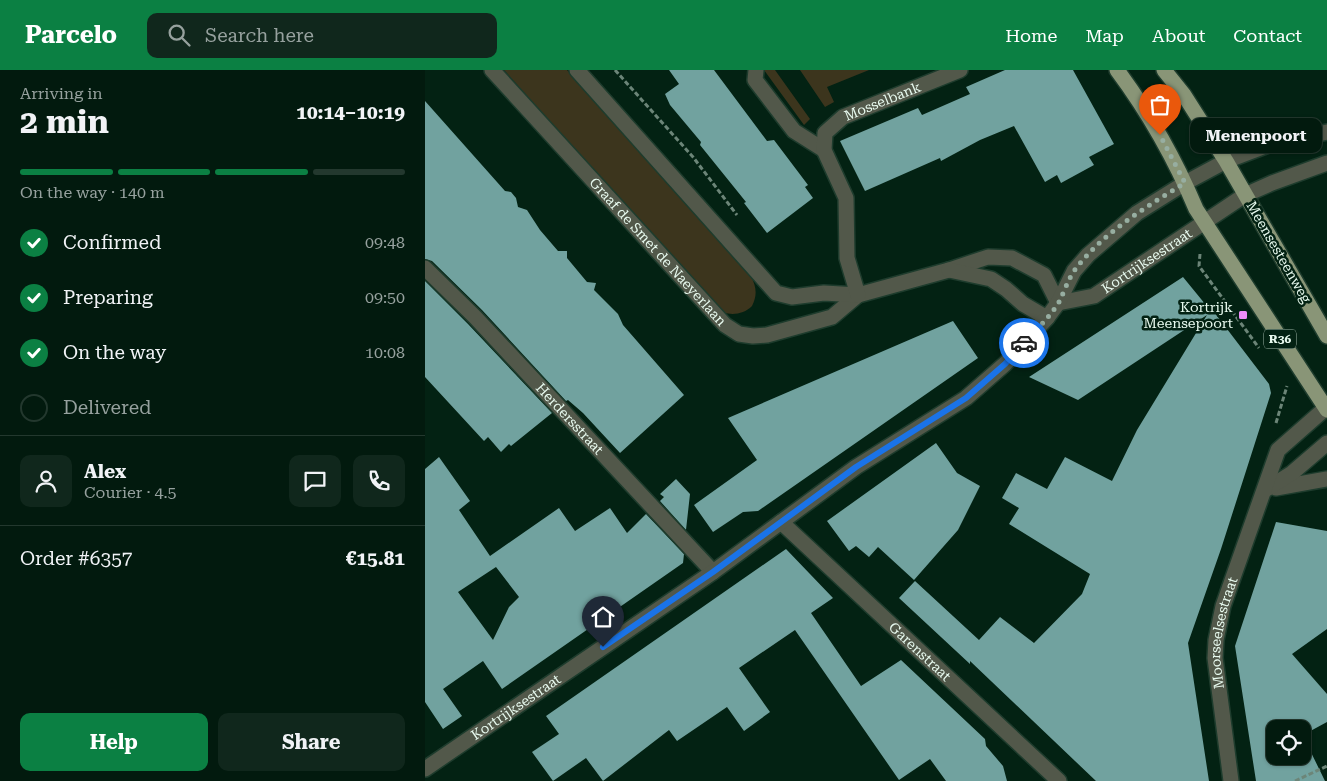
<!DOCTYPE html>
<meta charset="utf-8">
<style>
:root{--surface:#021a0e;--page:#10271c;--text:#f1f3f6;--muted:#96a19e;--line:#23382e;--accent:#0b8043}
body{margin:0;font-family:"Roboto Serif",serif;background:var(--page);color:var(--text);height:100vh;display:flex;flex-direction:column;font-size:19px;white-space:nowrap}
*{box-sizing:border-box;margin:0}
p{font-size:16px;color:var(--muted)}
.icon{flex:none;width:28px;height:28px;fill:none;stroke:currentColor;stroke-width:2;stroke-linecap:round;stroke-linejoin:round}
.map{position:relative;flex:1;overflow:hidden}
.drawer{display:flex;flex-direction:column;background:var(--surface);width:425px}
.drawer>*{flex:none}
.fabs{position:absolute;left:841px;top:650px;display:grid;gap:10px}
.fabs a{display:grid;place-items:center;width:45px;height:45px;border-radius:10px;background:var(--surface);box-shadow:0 1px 4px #0004,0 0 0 1px var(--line);font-size:25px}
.pin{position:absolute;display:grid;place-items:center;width:42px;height:42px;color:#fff;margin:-51px -21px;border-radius:50% 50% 50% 0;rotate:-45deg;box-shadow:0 0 5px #0007}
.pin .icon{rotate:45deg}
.courier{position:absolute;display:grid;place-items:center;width:50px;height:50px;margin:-25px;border:4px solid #1a73e8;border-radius:50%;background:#fff;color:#222;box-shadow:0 1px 6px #0007}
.bubble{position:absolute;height:35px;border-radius:10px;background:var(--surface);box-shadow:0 1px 4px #0004,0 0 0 1px var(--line);font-size:16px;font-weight:700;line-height:35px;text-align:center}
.overview em{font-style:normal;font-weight:700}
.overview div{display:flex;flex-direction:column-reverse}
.overview{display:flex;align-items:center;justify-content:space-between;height:85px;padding:0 20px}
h1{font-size:32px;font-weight:700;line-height:38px}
.bar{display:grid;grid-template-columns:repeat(4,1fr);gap:8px 5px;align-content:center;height:60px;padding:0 20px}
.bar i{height:6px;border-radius:4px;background:var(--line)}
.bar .active{background:var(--accent)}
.bar p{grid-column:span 4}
.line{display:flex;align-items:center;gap:12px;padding:0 20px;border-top:1px solid var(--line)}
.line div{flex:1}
.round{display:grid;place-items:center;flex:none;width:52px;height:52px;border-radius:10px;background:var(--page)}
ol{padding:0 20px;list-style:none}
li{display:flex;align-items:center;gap:15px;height:55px}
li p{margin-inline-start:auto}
li .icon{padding:5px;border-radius:50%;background:var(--accent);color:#fff;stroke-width:4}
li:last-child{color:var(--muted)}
li i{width:28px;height:28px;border:2px solid var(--line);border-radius:50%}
.cta{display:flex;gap:10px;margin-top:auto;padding:10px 20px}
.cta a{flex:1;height:58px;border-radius:10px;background:var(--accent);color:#fff;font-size:20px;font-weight:700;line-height:58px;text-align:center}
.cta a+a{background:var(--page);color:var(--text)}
header{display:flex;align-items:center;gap:30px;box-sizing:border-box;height:70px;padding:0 25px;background:var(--accent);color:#fff}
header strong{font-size:24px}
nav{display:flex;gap:28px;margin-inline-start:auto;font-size:18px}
.search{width:350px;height:45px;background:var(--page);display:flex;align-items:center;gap:12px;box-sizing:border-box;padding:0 18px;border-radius:10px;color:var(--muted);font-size:19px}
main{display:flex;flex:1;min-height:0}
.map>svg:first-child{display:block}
.green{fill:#3c351d}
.building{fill:#71a29f;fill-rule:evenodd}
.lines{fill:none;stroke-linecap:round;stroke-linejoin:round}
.minor-casing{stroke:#1e3c2d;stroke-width:18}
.major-casing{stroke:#1e3c2d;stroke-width:18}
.path{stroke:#6c8578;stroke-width:3;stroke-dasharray:5 2.5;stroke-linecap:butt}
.minor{stroke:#52584a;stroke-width:15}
.major{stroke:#899577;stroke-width:15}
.done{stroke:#97aea1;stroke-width:5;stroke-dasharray:0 9}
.route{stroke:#1a73e8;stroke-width:6}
.poi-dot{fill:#ee8cf8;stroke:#032213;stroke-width:2}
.labels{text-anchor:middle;stroke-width:5;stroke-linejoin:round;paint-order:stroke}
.shield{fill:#032213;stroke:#a3b8ac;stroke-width:1}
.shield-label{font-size:12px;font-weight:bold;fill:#e7f9ee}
.street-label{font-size:14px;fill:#e7f9ee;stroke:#032213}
.poi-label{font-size:14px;fill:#e7f9ee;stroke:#032213;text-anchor:end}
</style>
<header>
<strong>Parcelo</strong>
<div class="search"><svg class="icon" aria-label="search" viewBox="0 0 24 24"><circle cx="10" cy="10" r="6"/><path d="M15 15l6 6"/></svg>Search here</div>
<nav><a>Home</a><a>Map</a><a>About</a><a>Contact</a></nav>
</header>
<main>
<section class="drawer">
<div class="overview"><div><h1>2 min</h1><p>Arriving in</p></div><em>10:14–10:19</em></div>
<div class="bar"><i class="active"></i><i class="active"></i><i class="active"></i><i></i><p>On the way · 140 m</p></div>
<ol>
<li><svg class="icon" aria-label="check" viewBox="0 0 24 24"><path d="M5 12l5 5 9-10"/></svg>Confirmed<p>09:48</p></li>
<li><svg class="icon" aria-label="check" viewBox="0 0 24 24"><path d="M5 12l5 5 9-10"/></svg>Preparing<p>09:50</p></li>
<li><svg class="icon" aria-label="check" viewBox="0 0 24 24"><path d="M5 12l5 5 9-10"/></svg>On the way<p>10:08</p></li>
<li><i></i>Delivered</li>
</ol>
<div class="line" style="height:90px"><a class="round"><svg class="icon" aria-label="person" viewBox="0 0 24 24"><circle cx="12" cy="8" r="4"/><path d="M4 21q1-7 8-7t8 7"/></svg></a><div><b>Alex</b><p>Courier · 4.5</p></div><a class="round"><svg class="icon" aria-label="chat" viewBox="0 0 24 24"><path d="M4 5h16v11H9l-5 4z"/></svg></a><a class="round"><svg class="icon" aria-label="phone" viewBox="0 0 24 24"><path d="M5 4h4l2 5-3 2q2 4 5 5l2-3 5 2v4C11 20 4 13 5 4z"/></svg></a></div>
<div class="line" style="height:65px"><div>Order #6357</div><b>€15.81</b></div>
<div class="cta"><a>Help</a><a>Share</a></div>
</section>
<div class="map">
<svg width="902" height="711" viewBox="0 0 902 711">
<rect width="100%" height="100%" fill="#032213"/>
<path class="green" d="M79,0H142L326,207C332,217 332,226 327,236C317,246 302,246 290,239Z
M339,0H350L385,49L379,55Z
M375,0H444L402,17L409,32L400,37Z"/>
<path class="building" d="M244,0H289L342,71L349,70L383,115L380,117L388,128L342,163L319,133L321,132L275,75L276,72L245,35L240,24L254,14Z
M580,0H648L689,74L664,87L669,95L636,113L632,105L620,112L589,56L555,70L516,91L515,88L440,121L415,71L493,38L497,45L545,24L541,17Z
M0,31L80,121L86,122L91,128L93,137L102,140L115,160L133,181H142V188L162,212L171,213L169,220L193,244L198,255L259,325L195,383L158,343L143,330L141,331L57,240L7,191L0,189Z
M758,207L785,240L786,238L844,314L846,323L796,479L763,573L784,711H671L545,591V594L474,528L490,511L554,570L575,547L609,573L657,524L665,504L584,454L594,438L577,428L591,403L622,419L640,387L687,411L712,360L782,245L653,330L604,307Z
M0,211L43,254L127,343L86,376L84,374L76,382L63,367L59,371L0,307Z
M528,251L553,288L333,441L318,442L288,462L269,435L332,390L303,348Z
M511,373L532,403L555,416L533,460L489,510L453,477L444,487L431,476L424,481L402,451Z
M14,387L45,431L34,440L65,486L134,438L150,461L185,438L202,463L221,444L259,484L258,493L77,619L58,591L18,619L37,646L18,659L0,632V399ZM71,497L94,527L84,537L68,570L33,522Z
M251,409L265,424L261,460L235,431L239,427L235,424Z
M851,452L902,461V559L867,584L902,624V652L878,665V659H850V686H878V666L900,711H831L810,576Z
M361,479L408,528L386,543L436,616L476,590L560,669L561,676L578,696L582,711H521L505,689L474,710L370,560L314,598L345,642L319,661L302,637L252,671L244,660L178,711L161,688L128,711L107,682L134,664L121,646Z"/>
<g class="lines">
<defs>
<g id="minor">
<path id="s1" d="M67,0L300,255L314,264L328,266L342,265L407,247L433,225"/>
<path d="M152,0L351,223L367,227L399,223L433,225L524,200L563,187L587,188L619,205L633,233"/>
<path d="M331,0L330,10L369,61L399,80"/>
<path id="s2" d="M0,198L50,247L288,502"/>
<path d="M524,200L566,209L581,219L598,234L622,248"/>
<path id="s3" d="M433,225L422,188L421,128L399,80L400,63L418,47L535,0"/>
<path id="s4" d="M633,233L669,226L820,125L847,113L902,93"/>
<path d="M851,418L902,409"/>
<path d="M840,420L867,403L902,373"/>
<path id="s5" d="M356,452L634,711"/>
<path id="s6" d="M0,699L288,502L431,397L541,328L580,294L622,248L633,233L649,201L663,185L712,143L760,113L801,91L851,72L902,62"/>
<path id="s7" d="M806,711L790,588L791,570L798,536L853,380L902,337"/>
</g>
<path id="major" d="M692,0C724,43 750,89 771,139L902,340
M739,0L759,25L801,91L902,266"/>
</defs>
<use href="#minor" class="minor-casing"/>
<use href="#major" class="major-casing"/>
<path class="path" d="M190,0L268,87L312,145
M775,184L774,196L834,278
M851,353L862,316
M870,711L902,696"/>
<use href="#minor" class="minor"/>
<use href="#major" class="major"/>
</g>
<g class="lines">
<path class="done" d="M599,273C611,260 625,247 634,232C639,222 643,210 649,201C677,163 721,137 760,113L735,65"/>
<path class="route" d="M178,577L288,502L431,397L541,328L580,294L599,273"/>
</g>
<rect class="poi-dot" x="813" y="240" width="10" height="10" rx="2.5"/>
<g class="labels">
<rect class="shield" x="839" y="259.5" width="32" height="19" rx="4"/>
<g class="shield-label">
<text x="855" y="273">R36</text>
</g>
<g class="street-label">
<text dy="5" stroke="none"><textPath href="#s3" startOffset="235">Mosselbank</textPath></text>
<text dy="5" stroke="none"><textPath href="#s1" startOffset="246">Graaf de Smet de Naeyerlaan</textPath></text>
<text transform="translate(854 182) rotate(60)" y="5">Meensesteenweg</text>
<text dy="5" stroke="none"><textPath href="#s4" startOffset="100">Kortrijksestraat</textPath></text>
<text dy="5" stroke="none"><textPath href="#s2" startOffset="209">Herdersstraat</textPath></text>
<text dy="5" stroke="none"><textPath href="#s7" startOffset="150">Moorseelsestraat</textPath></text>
<text dy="5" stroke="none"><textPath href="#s5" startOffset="190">Garenstraat</textPath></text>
<text dy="5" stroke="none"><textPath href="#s6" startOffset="110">Kortrijksestraat</textPath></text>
</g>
<g class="poi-label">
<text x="808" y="242">Kortrijk<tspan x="808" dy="16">Meensepoort</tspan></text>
</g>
</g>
</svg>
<div class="fabs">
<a><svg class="icon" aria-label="locate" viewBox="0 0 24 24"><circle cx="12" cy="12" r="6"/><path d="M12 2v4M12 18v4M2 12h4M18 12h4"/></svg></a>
</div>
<div class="pin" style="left:735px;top:65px;background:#ea580c"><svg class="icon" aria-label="bag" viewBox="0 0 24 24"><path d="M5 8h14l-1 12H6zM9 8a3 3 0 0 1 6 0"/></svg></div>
<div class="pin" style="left:178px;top:577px;background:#1f2937"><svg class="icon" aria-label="home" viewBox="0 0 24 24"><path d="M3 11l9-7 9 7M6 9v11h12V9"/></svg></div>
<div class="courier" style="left:599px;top:273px"><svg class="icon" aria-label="car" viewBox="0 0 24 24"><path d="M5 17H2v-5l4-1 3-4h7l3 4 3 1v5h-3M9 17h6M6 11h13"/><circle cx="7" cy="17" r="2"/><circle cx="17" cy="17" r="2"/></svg></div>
<div class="bubble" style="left:765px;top:48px;width:132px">Menenpoort</div>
</div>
</main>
